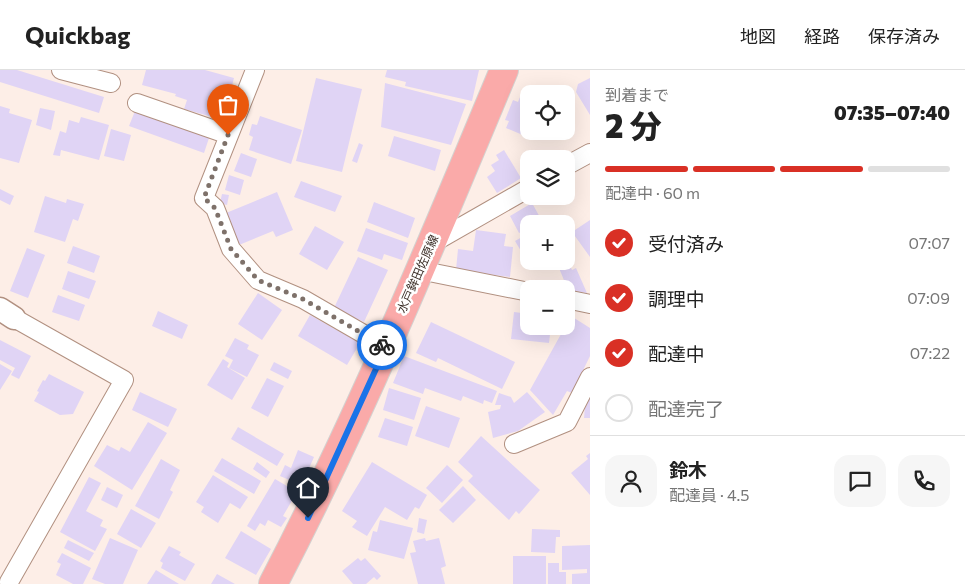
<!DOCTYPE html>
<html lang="ja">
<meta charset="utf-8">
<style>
:root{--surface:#fff;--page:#f6f6f6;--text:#222;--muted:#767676;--line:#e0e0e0;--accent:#d93025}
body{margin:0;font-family:Commissioner,"Noto Sans JP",sans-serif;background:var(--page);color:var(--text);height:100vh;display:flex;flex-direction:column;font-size:19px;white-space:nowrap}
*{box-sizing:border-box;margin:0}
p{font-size:16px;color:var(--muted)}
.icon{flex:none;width:28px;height:28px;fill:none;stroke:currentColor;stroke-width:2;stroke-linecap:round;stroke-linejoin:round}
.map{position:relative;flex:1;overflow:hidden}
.panel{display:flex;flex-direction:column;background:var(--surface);width:375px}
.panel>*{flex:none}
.tools{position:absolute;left:520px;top:15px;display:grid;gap:10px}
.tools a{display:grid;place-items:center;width:55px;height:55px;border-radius:10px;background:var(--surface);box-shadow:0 5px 20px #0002;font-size:25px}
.pin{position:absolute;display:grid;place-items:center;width:42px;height:42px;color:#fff;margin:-51px -21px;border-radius:50% 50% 50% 0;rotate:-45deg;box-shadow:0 0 5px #0007}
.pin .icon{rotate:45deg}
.courier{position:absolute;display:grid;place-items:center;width:50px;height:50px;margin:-25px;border:4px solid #1a73e8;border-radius:50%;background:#fff;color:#222;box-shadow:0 1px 6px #0007}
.overview em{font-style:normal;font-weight:800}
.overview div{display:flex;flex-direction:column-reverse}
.overview{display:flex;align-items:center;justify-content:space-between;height:85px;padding:0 15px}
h1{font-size:32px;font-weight:800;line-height:38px}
.bar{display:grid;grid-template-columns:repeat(4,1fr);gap:8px 5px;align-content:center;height:60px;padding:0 15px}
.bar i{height:6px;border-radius:4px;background:var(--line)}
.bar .current{background:var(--accent)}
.bar p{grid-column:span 4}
.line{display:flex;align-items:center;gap:12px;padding:0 15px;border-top:1px solid var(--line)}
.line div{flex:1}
.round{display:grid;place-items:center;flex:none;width:52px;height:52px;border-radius:15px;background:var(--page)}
ol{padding:0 15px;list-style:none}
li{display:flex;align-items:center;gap:15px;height:55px}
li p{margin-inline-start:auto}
li .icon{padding:5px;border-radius:50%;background:var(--accent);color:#fff;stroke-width:4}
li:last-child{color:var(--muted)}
li i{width:28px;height:28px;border:2px solid var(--line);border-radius:50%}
header{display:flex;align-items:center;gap:30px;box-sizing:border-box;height:70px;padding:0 25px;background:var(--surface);border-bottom:1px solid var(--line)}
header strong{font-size:24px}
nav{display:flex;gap:28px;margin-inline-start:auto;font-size:18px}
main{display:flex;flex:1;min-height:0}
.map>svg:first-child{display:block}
.building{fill:#e0d4f5}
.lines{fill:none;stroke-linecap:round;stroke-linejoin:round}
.minor-casing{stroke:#b19080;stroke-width:20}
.tertiary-casing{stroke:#b19080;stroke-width:25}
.primary-casing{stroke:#d4d1cf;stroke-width:30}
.minor{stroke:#fff;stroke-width:18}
.tertiary{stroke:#fff;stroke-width:22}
.primary{stroke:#faaaa9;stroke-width:28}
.done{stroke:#7e716a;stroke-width:5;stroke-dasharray:0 9}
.route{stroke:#1a73e8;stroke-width:6}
.labels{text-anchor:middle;stroke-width:5;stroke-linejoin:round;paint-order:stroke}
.street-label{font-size:12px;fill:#3a2d26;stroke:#fff}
</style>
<header>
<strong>Quickbag</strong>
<nav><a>地図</a><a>経路</a><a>保存済み</a></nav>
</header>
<main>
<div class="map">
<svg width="590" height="514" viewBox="0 0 590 514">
<rect width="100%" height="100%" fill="#fdeee7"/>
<path class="building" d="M0,0H17L104,27L99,43L0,12Z
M146,0H205L234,8L223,50L184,39L187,30L175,26L176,24L142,15Z
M387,0H479L472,31L405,16L406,12L385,7Z
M316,8L362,19L342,102L296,91Z
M590,8V45L576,22L578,14Z
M385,13L466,34L451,75L381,57Z
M522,22L529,25V60L525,66L506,58L509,51L505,50L513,30L518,32Z
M0,36L10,39L9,43L32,50L19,93L0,88Z
M40,38L55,41L51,60L36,55Z
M135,41L209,68L204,83L129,56Z
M260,46L302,60L291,94L249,80L253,67L249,65L252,54L257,55Z
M81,47L109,55L99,90L61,80L60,86L53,85L60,61L66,63L69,50L79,53Z
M111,59L131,65L124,91L104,86Z
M394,66L441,80L435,101L388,86Z
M359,73L363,75L357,93L352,91Z
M504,80L521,108L497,123L487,107L495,101L491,95L499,90L496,85Z
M241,83L257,89L251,107L234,101Z
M229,105L244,110L240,125L225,120Z
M301,111L342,126L335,142L294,127Z
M0,119L14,126L10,135L0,130Z
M277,122L293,160L276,167L273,161L239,175L226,143Z
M222,124L229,125L227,135L220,133Z
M45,126L66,133L67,129L84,134L78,151L73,149L65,172L34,162Z
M374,132L415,148L408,168L367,152Z
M532,133L542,151L537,154H529V158L519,163L510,146Z
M590,150V187L572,162Z
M315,156L344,172L327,200L299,184Z
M366,158L408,173L402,190L384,184L382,190L357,181Z
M476,160L506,164L504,176L513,177L510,207L456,200L458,179L473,181Z
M529,163V191H542L529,199L521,188L524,186L515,171Z
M73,176L100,186L94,203L67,193Z
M27,178L45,185L28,228L10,221Z
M358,187L388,200L364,252L334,238Z
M566,187L572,200L576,198L587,223L568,220L559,198L553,200L549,191H566Z
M68,201L96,211L89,229L62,219Z
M258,223L282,240L262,270L238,254Z
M58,225L85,235L79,251L52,242Z
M158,241L188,255L182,269L152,256Z
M514,242L529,244V256H551L549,273L511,269Z
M310,245L360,273L347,295L298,266Z
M571,246L590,258V286L572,323L567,321L553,345L530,320Z
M431,252L515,292L502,319L438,288L436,292L416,283Z
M235,268L249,275L247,279L259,285L247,307L229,298L233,290L225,286Z
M0,270L31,286L19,309L11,305L15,298L0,290Z
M404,286L497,321L492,333L484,330L483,334L463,326L461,331L425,318L423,324L393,313Z
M223,289L229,293L227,297L245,308L232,330L207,315Z
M274,292L292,301L288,309L270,300Z
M0,294L12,301L0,320Z
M49,304L84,322L73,344L60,345L34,331L39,322L37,321L43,310L45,311Z
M267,308L284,316L268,347L251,338Z
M389,318L421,328L414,350L383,340Z
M140,322L177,339L168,357L132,340Z
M527,322L545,342L518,361L493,368L488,342L500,339L501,335H495L499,323L511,327L514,333Z
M586,324H590V348H584Z
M426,336L460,348L449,378L415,366Z
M385,348L413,357L407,376L378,367Z
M148,352L167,363L132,420L94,396L107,375L119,381L121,377L130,382Z
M238,357L284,384L277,396L231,369Z
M481,366L540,420L519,444L516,441L509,450L468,411L473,406L458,392Z
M298,380L314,387L304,410L296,406L294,412L280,406L285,395L291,398Z
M590,383V425L571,403L588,389L586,386Z
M222,388L261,411L254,424L214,401Z
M161,389L180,400L170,420L173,422L159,449L135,436Z
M257,392L270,402L266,408L253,399Z
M372,392L427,425L419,439L415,437L407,450L385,437L367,466L352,457L357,451L342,441Z
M447,395L463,410L442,433L426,418Z
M213,405L248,427L240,439L230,433L218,453L201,442L204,437L196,432Z
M89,407L101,413L86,441L103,450L100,456L107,459L95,481L60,462Z
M275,409L297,422L283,446L287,448L281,457L268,450L265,456L260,453L255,461L247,456Z
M463,416L476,430L453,453L439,440Z
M107,417L123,425L117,438L101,430Z
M131,439L156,453L141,478L117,464Z
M419,448L427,450L424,464L417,462Z
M380,450L413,458L404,489L368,480L373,461L377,462Z
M532,459L560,460V467H556L555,483L531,482Z
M241,461L271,479L256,505L225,488Z
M110,468L138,480L123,514H105L92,509Z
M425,468L426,471L439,468L446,496L441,498L445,514H418L410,483L416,482L413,471Z
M68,470L94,483L89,491L64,478Z
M590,475V514H572V504L587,503V499L562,500V476Z
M169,476L181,482L179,485L195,494L185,511L161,498L163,493L160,491Z
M62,483L91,498L83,514H73L56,505L61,494L57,492Z
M513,486H546V514H513Z
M358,488L361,491L365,488L381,506L377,510L374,507L366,514H353L342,501Z
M548,493H559V502H566V514H548Z
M156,500L179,514H147Z
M217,504L235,514H211Z"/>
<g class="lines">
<defs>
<path id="minor" d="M61,0L111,13
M255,0L204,128L215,138L231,179L258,210L303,229L386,277
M137,33L229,65
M566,96L590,83
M431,174L529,118
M419,200L529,222
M566,229L590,234
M514,374L567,352L590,307
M9,512L124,310L14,248"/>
<path id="tertiary" d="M0,239L14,248"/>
<path id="primary" d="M273,514C360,347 432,173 504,0"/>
</defs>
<use href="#minor" class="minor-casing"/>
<use href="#tertiary" class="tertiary-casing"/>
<use href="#primary" class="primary-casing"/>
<use href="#minor" class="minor"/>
<use href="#tertiary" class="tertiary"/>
<use href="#primary" class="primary"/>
</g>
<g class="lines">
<path class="done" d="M228,65L204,128L215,138L231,179L258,210L303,229L382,275"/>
<path class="route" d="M308,448L386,277L382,275"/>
</g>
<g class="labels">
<g class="street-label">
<text transform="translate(418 204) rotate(-66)" y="4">水戸鉾田佐原線</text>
</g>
</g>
</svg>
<div class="tools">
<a><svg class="icon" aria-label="locate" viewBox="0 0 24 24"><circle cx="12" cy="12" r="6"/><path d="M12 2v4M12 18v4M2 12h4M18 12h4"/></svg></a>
<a><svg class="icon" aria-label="layers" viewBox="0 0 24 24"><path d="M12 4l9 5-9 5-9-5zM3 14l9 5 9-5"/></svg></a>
<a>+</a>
<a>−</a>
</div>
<div class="pin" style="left:228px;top:65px;background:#ea580c"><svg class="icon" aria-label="bag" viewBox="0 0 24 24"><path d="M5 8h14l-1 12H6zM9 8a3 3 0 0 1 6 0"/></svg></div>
<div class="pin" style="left:308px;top:448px;background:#1f2937"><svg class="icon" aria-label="home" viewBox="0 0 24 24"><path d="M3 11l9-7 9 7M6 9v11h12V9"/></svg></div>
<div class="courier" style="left:382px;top:275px"><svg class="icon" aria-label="bike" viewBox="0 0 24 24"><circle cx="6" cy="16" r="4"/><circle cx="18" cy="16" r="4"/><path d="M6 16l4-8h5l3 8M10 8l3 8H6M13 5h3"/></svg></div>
</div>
<section class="panel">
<div class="overview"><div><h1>2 分</h1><p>到着まで</p></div><em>07:35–07:40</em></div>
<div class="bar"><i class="current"></i><i class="current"></i><i class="current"></i><i></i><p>配達中 · 60 m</p></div>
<ol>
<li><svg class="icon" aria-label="check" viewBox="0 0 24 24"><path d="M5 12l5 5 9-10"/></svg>受付済み<p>07:07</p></li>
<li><svg class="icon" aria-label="check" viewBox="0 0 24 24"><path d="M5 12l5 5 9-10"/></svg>調理中<p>07:09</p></li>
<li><svg class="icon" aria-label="check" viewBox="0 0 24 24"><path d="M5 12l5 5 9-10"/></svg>配達中<p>07:22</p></li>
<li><i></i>配達完了</li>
</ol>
<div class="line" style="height:90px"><a class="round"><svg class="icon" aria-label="person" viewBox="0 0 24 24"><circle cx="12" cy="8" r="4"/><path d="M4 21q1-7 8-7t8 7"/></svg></a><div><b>鈴木</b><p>配達員 · 4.5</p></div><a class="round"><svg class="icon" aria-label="chat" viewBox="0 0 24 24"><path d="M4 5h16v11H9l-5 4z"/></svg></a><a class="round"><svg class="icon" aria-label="phone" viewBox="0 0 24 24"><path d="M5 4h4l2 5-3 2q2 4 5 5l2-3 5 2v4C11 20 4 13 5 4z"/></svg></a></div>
</section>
</main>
